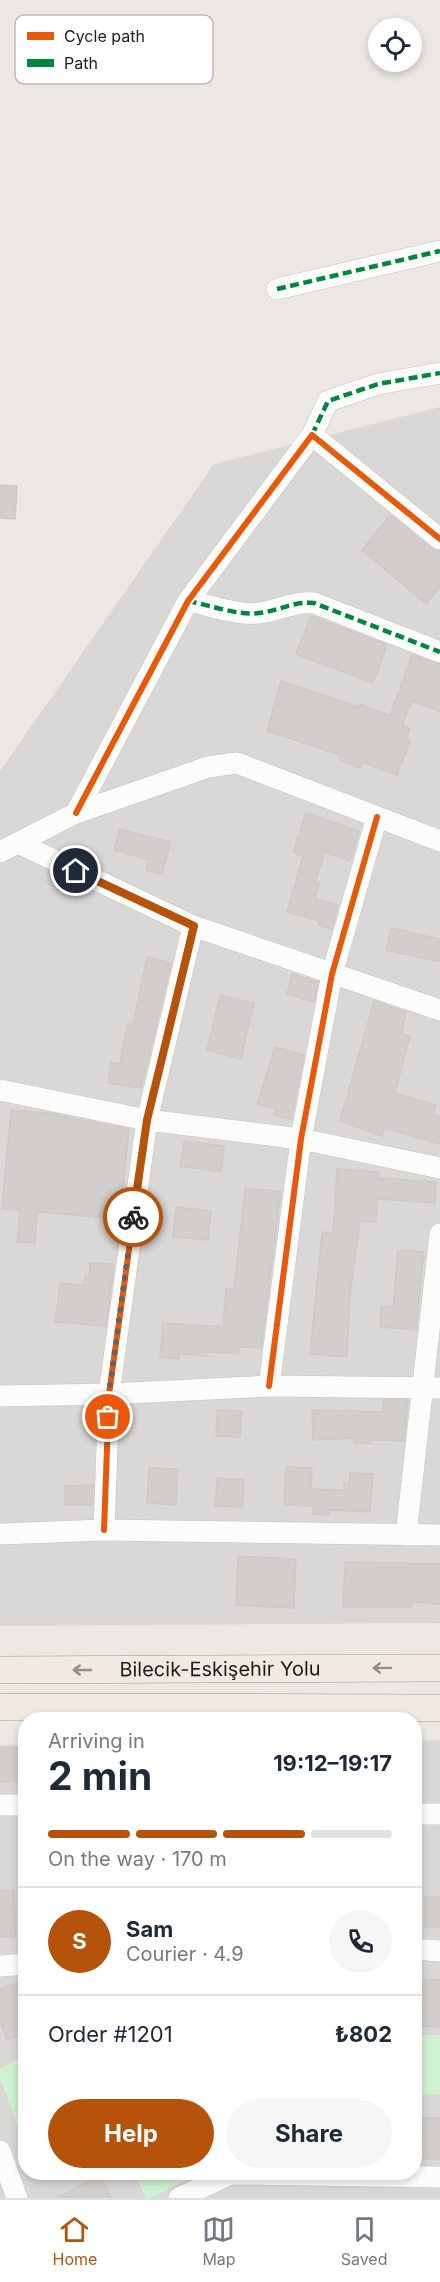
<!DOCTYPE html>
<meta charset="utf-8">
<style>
:root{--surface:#fff;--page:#f6f6f7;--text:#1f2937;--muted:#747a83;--line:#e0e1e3;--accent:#b45309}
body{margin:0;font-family:Inter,sans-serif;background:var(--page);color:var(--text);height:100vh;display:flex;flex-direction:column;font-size:22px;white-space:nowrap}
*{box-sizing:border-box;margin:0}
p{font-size:20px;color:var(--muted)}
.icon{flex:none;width:33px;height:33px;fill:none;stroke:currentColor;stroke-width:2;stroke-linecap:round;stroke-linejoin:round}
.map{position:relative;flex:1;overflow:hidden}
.drawer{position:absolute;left:18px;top:1712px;width:404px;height:468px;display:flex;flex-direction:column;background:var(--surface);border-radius:24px;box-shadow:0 3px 9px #0003}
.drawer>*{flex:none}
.controls{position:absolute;left:368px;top:18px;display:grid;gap:12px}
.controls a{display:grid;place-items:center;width:54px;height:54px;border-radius:50%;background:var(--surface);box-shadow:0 3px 9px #0003;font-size:30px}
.pin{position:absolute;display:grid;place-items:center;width:51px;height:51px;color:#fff;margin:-26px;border:3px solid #fff;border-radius:50%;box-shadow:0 2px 6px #0007}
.courier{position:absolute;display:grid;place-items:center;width:60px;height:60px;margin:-30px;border:4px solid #b45309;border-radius:50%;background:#fff;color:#222;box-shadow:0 2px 8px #0007}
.overview em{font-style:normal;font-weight:700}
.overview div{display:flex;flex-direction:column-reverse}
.overview{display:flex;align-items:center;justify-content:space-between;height:102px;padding:0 30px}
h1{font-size:39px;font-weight:700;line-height:45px}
.bar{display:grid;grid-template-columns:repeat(4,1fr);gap:9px 6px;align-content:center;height:72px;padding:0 30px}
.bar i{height:8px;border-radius:4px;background:var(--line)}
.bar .on{background:var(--accent)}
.bar p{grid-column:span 4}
.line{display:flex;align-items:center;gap:15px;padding:0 30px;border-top:2px solid var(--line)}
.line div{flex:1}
.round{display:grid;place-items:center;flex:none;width:63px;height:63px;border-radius:32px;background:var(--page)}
.button{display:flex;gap:12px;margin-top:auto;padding:12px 30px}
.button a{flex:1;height:69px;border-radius:36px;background:var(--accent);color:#fff;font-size:24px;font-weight:700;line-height:69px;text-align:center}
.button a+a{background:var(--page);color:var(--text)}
.tab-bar{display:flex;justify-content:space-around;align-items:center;height:84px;border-top:2px solid var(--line);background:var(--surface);font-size:16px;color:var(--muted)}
.tab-bar a{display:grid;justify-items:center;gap:3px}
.tab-bar .on{color:var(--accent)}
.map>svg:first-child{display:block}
.residential{fill:#dad8d6}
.park{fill:#d1f2d0}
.building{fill:#d1cecb;stroke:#cecac6;stroke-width:1.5}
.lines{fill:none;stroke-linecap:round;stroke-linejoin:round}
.minor-casing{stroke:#c3c2c0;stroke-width:22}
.major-casing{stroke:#a19581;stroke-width:28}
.minor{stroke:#fcfcfb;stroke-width:21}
.major{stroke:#f0eae2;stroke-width:27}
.quiet{stroke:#00873e;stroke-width:4.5;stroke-dasharray:9 4.5;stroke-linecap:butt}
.cycleway-casing{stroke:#fff;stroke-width:10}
.cycleway{stroke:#e8590c;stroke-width:6}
.oneway{stroke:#918d89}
.done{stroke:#646362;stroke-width:6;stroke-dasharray:0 10.8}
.route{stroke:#b45309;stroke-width:8}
.labels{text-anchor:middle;stroke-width:6;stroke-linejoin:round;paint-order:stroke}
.street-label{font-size:20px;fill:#1c1c1c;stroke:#fff}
.key{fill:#fff;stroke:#bbb;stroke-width:1.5}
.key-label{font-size:16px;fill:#1c1c1c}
</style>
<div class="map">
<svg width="440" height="2198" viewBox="0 0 440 2198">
<rect width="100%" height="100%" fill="#ebe8e4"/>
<path class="residential" d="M440,407V1623L0,1626V771L214,464Z
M440,1740V2198H0V1745H25L26,2172H414V1741Z"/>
<path class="park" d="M414,2035H440V2094H414Z
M25,2055V2146L0,2077V2069Z
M133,2172H201L150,2198H146Z"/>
<path class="building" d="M0,485L17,486L15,519L0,518Z
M390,515L432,549L440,551V587L426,604L362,550Z
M311,616L387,645L373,683L296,654Z
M412,655L440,664V711L412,701L402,726L410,729L406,740L410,741L397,775L362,762L360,768L339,760L341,755L267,731L281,681L359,707L360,704L390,716Z
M306,813L359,831L350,861L325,852L315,882L319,883L315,898L338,905L332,929L318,925L319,921L287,912L303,856L293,853Z
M120,829L171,842L162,874L146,870L149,860L114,850Z
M391,928L440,939V962L386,950Z
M147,957L171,963L141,1088L108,1083L111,1062L120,1064L127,1024L133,1025Z
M292,974L318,982L314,1002L287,994Z
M220,995L254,1003L241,1059L207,1050Z
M374,1001L406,1012L401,1034L410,1036L395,1093L436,1105L433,1115L440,1117V1144L384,1128L382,1136L340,1121Z
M275,1047L304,1055L291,1119L274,1115L276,1109L257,1104Z
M11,1110L48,1113L129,1129L120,1219L37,1212L35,1243L17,1242L20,1210L2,1209Z
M184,1141L224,1146L221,1172L180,1166Z
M337,1169L379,1172L378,1178L436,1182L435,1203L378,1199L376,1222L360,1221L350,1296L347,1357L310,1354L322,1232L333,1234Z
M245,1189L281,1191L261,1348L239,1347L238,1354L206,1352V1356L180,1354L179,1359L160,1357L163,1323L223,1327L226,1288L234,1289Z
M176,1207L211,1211L208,1240L173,1237Z
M398,1250L424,1252L416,1330L380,1327L381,1306L393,1307Z
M90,1263L114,1264L106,1326L55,1322L60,1283L84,1285L85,1277H89Z
M383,1400H408L404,1441L371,1440L370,1444L354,1443V1438L313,1440L312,1410L383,1412Z
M217,1410L242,1411L240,1437L216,1436Z
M286,1467L312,1468L311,1489L344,1490V1483L349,1484L350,1473L373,1474L370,1512L329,1510V1515L313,1514V1506L284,1505Z
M149,1468L178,1469L176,1505L147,1503Z
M217,1478L244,1480L243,1507L215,1506Z
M93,1485L92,1505H65V1486Z
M238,1556L296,1559L294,1608L236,1605Z
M345,1562L440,1564V1604L412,1602V1607H343Z
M26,1747V1781L0,1782V1748Z
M14,1890L16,1937H0V1891Z
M425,1897H440V1927H425Z
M414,1979L440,1980V2027L414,2026Z
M26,1980V2033L7,2040L0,2020V1989Z
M414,2118H440V2159H414Z
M100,2175L112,2198H57Z"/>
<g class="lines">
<defs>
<path id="minor" d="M277,289L440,251
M312,435L328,401L378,384L440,373
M188,601C209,605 239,616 259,613C279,611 293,601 314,603L440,652
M76,813L188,601L312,435L440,539
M18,843L193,926L440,1010
M0,852L76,813L208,767L237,763L440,841
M0,1090L147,1120L301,1139L440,1168
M269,1386L301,1139L332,974L377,817
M0,1396L109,1394L269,1386L440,1388
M104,1530L109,1394L147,1120L193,926
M0,1534L104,1530L440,1535
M406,1535L440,1234
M0,1805H26
M414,1814H440
M414,1949L440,1951
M0,1966L26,1964
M0,2151L17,2198
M179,2198L231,2174L440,2177"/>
<g id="major">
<path id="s1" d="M0,1670L440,1668"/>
<path d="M0,1707L440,1708"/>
</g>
</defs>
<use href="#minor" class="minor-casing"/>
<use href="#major" class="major-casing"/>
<use href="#minor" class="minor"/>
<use href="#major" class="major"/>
<path class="quiet" d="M277,289L440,251
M312,435L328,401L378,384L440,373
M188,601C209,605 239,616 259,613C279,611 293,601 314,603L440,652"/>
<defs>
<path id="cycleway" d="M76,813L188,601L312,435L440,539
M269,1386L301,1139L332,974L377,817
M104,1530L109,1394L147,1120L193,926"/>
</defs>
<use href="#cycleway" class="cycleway-casing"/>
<use href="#cycleway" class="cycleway"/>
</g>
<defs><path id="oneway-shaft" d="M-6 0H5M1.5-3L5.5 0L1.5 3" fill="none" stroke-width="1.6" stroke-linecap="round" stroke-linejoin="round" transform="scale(1.5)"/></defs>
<g class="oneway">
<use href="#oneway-shaft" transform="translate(382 1668) rotate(179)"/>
<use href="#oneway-shaft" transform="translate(82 1670) rotate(-180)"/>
</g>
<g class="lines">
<path class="done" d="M108,1417L109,1394L133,1217"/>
<path class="route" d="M76,871L194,926L147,1120L133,1217"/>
</g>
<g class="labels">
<g class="street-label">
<text dy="7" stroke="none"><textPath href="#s1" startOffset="220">Bilecik-Eskişehir Yolu</textPath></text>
</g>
</g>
<rect x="15" y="15" width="198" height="69" rx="9" class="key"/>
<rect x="27" y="32" width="27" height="8" fill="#e8590c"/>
<rect x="27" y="59" width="27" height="8" fill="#00873e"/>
<g class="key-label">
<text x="64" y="42">Cycle path</text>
<text x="64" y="69">Path</text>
</g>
</svg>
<div class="controls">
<a><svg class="icon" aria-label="locate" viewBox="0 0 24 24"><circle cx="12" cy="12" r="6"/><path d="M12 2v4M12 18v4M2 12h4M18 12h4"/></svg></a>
</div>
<div class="pin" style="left:108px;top:1417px;background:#ea580c"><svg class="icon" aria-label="bag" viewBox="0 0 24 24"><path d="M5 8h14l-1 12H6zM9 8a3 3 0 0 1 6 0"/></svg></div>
<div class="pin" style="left:76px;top:871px;background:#1f2937"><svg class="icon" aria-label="home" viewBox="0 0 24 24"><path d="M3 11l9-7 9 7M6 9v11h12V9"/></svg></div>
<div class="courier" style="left:133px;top:1217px"><svg class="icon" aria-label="bike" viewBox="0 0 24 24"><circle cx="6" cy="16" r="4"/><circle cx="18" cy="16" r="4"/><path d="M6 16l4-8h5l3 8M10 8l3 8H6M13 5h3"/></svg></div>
<section class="drawer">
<div class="overview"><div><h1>2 min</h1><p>Arriving in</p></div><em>19:12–19:17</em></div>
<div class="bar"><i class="on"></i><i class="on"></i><i class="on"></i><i></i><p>On the way · 170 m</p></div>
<div class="line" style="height:108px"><b class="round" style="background:var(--accent);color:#fff">S</b><div><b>Sam</b><p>Courier · 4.9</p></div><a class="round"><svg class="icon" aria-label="phone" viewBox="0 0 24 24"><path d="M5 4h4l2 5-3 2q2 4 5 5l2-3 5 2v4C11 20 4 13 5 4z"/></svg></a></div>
<div class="line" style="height:78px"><div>Order #1201</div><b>₺802</b></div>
<div class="button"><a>Help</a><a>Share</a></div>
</section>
</div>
<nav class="tab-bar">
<a class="on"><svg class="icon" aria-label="home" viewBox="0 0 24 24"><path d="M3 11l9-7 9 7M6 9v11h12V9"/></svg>Home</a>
<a><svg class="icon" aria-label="map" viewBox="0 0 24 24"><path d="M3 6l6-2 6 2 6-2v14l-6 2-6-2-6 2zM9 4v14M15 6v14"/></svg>Map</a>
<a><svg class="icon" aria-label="saved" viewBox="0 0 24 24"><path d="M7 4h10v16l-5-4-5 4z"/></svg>Saved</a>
</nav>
